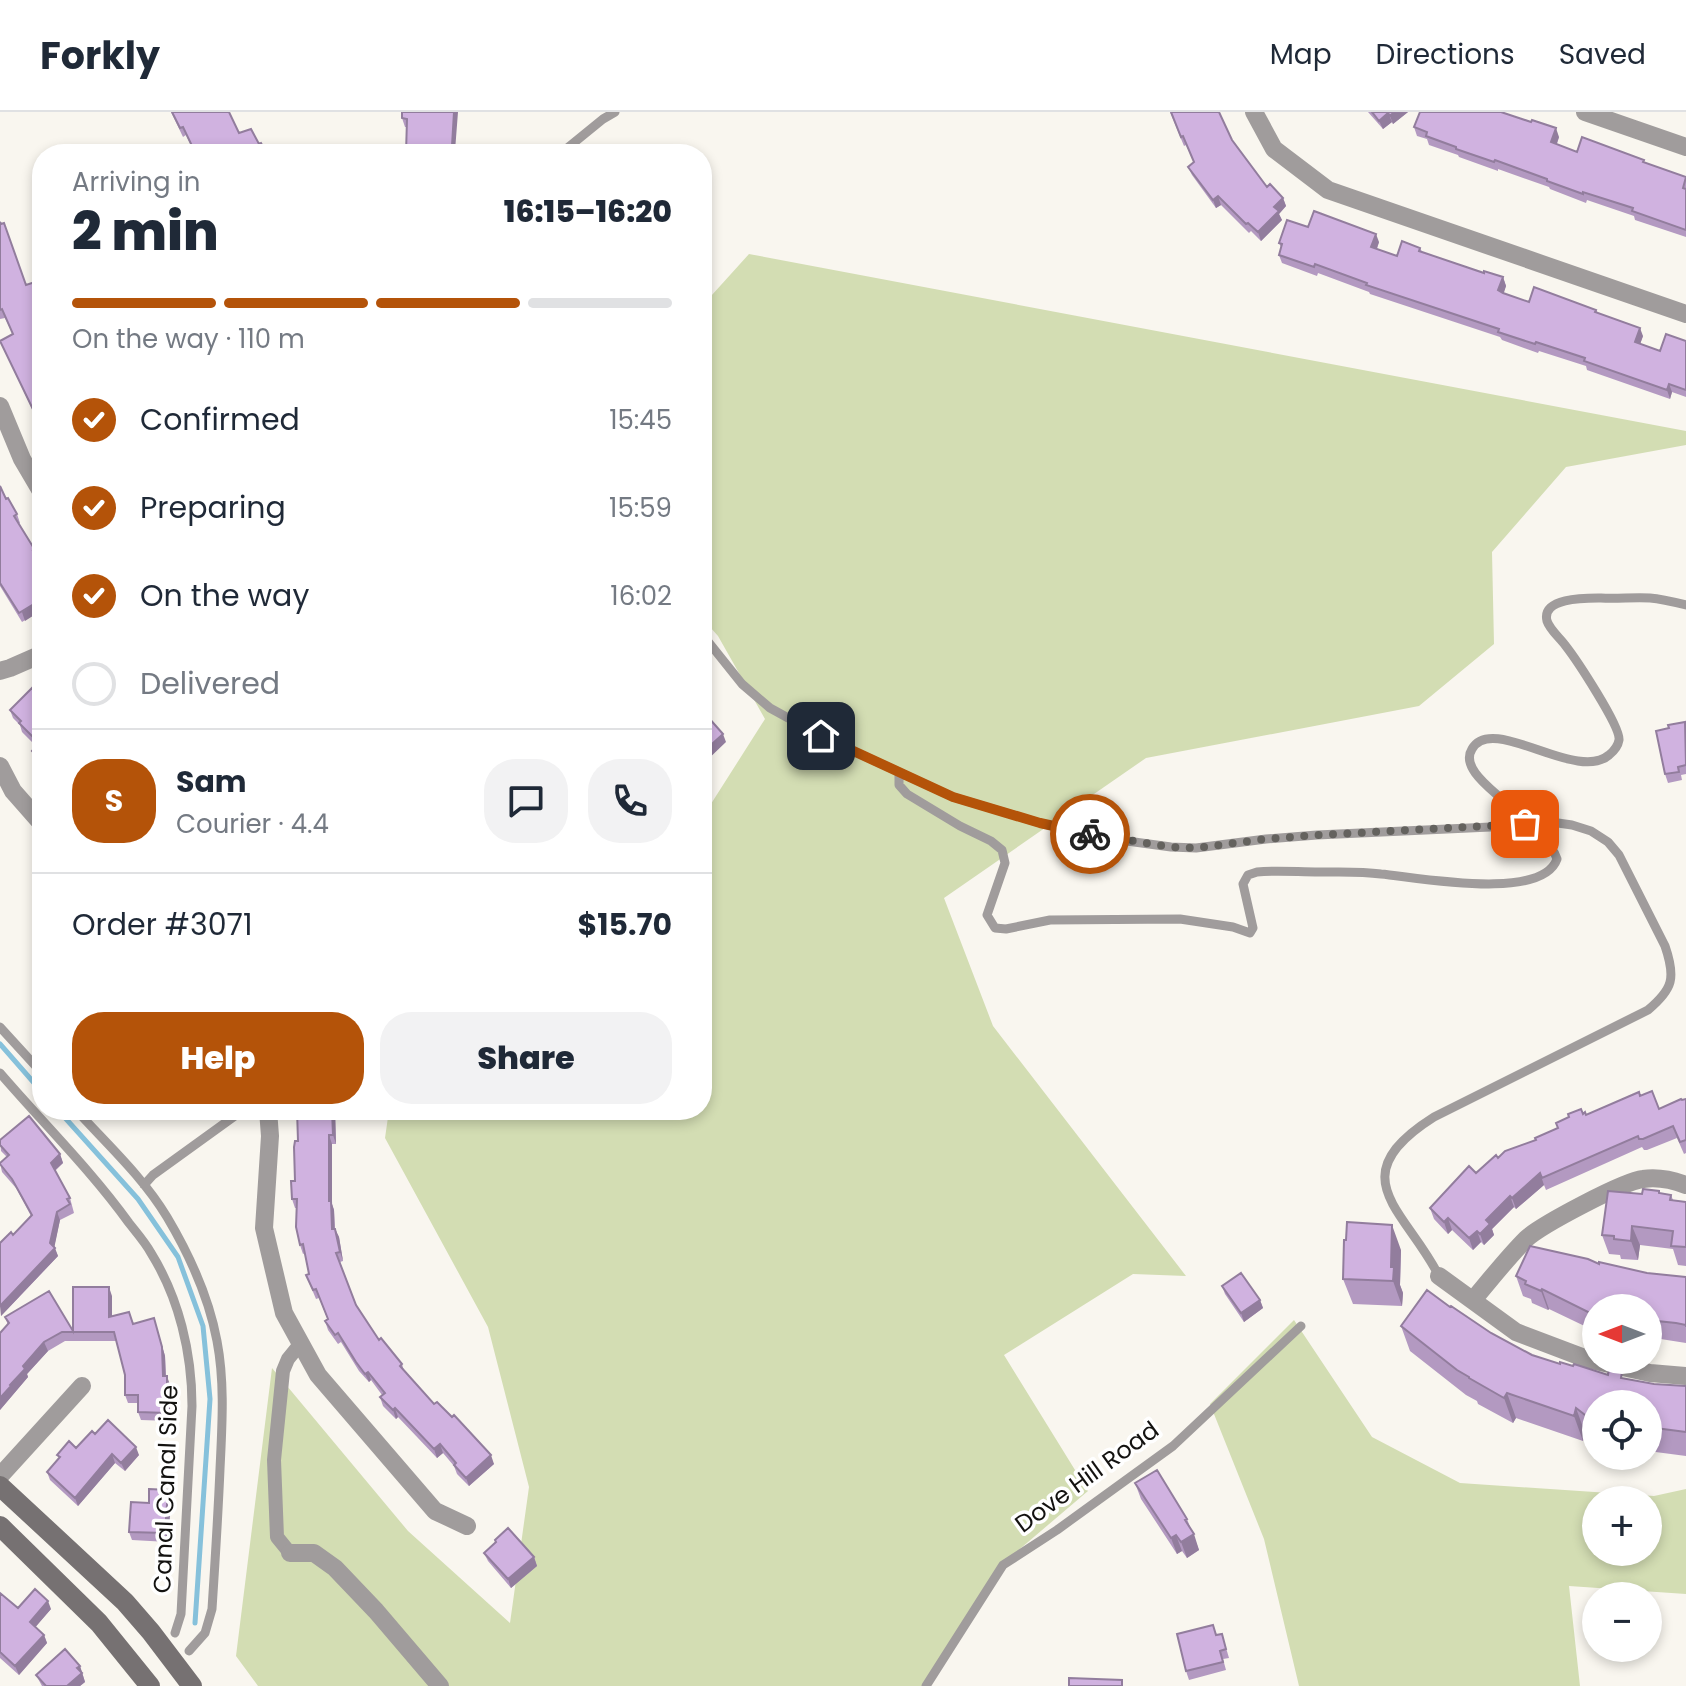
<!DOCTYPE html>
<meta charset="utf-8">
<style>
:root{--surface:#fff;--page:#f2f2f3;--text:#1f2937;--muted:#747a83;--line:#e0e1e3;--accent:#b45309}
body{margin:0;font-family:Poppins,sans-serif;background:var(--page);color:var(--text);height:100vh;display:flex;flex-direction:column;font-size:30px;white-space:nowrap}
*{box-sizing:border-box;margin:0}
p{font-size:26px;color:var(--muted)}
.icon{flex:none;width:44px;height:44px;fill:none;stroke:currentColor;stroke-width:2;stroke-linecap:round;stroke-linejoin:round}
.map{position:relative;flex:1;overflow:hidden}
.drawer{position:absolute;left:32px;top:32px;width:680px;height:976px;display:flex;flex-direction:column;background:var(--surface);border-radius:32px;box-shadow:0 4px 12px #0003}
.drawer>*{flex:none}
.needle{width:52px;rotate:270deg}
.buttons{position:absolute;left:1582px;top:1182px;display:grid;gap:16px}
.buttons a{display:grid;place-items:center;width:80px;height:80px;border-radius:50%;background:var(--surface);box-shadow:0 4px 12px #0003;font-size:40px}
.pin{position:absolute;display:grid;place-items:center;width:68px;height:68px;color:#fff;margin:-34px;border-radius:16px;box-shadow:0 4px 12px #0006}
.courier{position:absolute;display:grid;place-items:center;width:80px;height:80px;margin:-40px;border:6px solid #b45309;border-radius:50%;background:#fff;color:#222;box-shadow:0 2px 10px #0007}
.summary em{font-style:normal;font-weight:800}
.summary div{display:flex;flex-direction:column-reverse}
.summary{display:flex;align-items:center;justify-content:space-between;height:136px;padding:0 40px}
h1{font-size:52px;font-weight:800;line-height:60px}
.bar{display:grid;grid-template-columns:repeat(4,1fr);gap:12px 8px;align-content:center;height:96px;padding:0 40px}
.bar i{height:10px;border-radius:6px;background:var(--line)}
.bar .active{background:var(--accent)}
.bar p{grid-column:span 4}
.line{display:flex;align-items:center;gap:20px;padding:0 40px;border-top:2px solid var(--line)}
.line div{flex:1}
.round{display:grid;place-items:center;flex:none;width:84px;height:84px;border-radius:32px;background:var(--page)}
ol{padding:0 40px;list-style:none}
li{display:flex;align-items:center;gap:24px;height:88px}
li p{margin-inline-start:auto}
li .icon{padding:8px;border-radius:50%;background:var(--accent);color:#fff;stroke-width:4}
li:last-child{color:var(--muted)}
li i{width:44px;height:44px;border:4px solid var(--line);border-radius:50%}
.primary-button{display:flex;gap:16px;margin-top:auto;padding:16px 40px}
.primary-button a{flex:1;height:92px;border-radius:32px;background:var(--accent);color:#fff;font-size:32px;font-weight:800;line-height:92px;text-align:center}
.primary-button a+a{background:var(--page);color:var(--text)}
header{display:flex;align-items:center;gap:48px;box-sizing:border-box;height:112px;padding:0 40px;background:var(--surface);border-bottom:2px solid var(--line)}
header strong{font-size:38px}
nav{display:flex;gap:44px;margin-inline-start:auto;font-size:28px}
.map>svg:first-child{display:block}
.green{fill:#d3ddb3;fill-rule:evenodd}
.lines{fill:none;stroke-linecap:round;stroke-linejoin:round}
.stream{stroke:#86c1db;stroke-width:5}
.service{stroke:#a09c9c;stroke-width:9}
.pedestrian{stroke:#a09c9c;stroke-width:14}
.minor{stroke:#a09c9c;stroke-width:18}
.secondary{stroke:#767172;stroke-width:20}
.wall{fill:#b399c1}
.shaded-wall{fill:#927d9d}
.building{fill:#d0b2e0;stroke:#927d9d;stroke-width:2}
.done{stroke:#64625e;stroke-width:8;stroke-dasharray:0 14.4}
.route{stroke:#b45309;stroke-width:10}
.labels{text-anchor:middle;stroke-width:7;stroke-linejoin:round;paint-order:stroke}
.street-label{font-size:24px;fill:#131210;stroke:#fff}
</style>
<header>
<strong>Forkly</strong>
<nav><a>Map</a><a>Directions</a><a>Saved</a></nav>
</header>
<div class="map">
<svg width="1686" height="1574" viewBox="0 0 1686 1574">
<rect width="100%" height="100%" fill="#f9f6ef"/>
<path class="green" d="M749,142L1686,319V333L1566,355L1492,440L1494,532L1419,594L1146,646L944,786L993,914L1186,1164L1133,1162L1004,1243L1088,1379L1015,1441L923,1574H258L236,1544L272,1256L408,1419L510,1511L529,1375L488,1215L385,1026L389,998H702V706L765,607L718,524L702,506V194Z
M1294,1208L1372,1325L1460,1371L1654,1384L1686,1377V1482L1569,1474L1580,1574H1299L1264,1427L1210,1292ZM1596,1388H1648V1440H1596Z"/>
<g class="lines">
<path class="stream" d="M0,932L42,980
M58,998L138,1087L178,1145L203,1214L210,1287L195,1511"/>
<path class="service" d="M560,42L603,7L615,0
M702,522L742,572L770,596L821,624L953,685L1040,711L1105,726L1171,735L1196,736L1266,727L1317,723L1512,714L1551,710L1572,713L1591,719L1608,730L1619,743L1665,834C1676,866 1673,877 1648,898L1434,1005C1339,1065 1405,1097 1439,1164
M899,662V673L907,682L960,714L991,729L1002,738L1005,751L987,803L995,816L1006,817L1050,808L1180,807L1233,815L1250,821L1253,816L1243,772L1248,763L1257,760C1277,758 1298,760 1319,760C1339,760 1360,759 1381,762C1416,765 1542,790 1557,747C1553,735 1547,733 1538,725C1530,719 1523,711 1516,704C1512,699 1509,694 1505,690C1493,678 1460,656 1472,637C1492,601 1577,671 1609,643C1614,639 1618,634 1619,628C1621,615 1576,547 1565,533C1560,526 1550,518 1547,509C1541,485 1587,486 1601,486C1617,487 1634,485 1650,486C1662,487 1674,490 1686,493
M0,915L42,961
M0,961C43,1011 90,1057 129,1111C136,1120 145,1130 151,1141C179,1186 192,1241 192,1294L181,1502L175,1521
M76,998C107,1032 143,1065 167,1105C189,1142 209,1186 217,1229C225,1271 222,1314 220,1357C218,1404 215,1451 212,1497L205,1521L189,1539
M144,1073L153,1063L243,998
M926,1574L1003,1453L1057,1418L1173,1334L1301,1214"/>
<path class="pedestrian" d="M290,1441L277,1425L274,1348L283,1259L288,1247L301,1231"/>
<path class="minor" d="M1254,0L1274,37L1328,78L1686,202
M1585,0L1686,35
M0,294L22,347L42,381
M0,559L10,556L42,542
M0,654L13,679L42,712
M268,998L270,1024L264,1116L284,1201L318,1263L435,1399L467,1414
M1439,1164L1516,1220L1587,1247L1650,1261L1686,1264
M1473,1188C1490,1168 1507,1146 1526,1127C1541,1113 1624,1069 1643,1067C1657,1065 1673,1068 1686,1073
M0,1364L82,1274
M290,1441H314L335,1456L376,1499L440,1574"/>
<path class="secondary" d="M0,1374L125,1490L151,1520L192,1574
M0,1414L99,1511L150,1574"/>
</g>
<path class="wall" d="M171,0H229L239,21L259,32L267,42H195L186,23L183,25Z
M402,0L455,39L456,42H406L407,15H405L402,6Z
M1170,0L1232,28L1267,75L1283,86L1286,94L1279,102L1282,108L1261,129L1251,119L1249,121L1221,93L1216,96L1192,63L1188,55L1194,50L1186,33L1184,34Z
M1368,0H1408L1393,12L1392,10L1383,17Z
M1414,15L1559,25L1557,32L1577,40L1645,51L1686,65V125L1635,108L1634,104L1587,88L1586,91L1550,77L1549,75L1498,57V59L1459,45L1458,43L1429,33L1427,27L1417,24Z
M0,109L26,173L42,180V318L0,229L13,222L5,206L0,207Z
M1308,115L1379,130L1377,137L1397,144L1420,136L1422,140L1484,161L1503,165L1506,174L1503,181L1529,190L1596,198L1598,201L1643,224L1640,232L1660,239L1686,229V285L1672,280L1670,287L1587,258L1586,254L1539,239L1538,241L1502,228L1500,225L1370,182L1369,180L1318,161L1317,164L1282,151L1279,143L1281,135L1279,131Z
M0,374L6,387L17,402L20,411H19L42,454V498L22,510L0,474Z
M42,585V656L35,647L32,639L36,634L22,620L20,613L13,606L10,598Z
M1686,613V662L1681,663L1682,668L1668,671L1665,662Z
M1640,984L1659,997L1686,987V1041L1684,1042L1677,1026L1647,1038H1644L1642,1035L1546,1078L1544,1073L1516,1097L1514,1095L1492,1117L1494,1123L1484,1133L1481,1130L1473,1138L1452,1118L1448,1122L1434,1107L1430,1096L1498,1046L1536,1028L1583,1002L1586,1003Z
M297,998H335L336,1032H332V1092L334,1098L335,1117L339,1125L343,1149L340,1150L356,1193L379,1228L402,1252L404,1259L434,1292L494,1352L469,1374L457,1362L454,1354L443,1341L437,1346L398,1305L396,1307L383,1294L380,1285L382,1283L371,1268L369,1270L359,1259L341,1230L338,1232L328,1218L325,1209L328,1208L319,1186L316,1187L306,1163L309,1162L305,1141L303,1142L300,1133L296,1096H295L292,1087L295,1069L298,1029Z
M0,1028L60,1042L63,1051L55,1059L70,1086L74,1101L60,1108L54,1135L58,1144L1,1204L0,1131L13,1123L31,1104L16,1076L2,1060L0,1051L7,1045L1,1039Z
M1659,1079L1660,1082L1671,1083L1673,1088L1686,1090V1154L1678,1153L1673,1137L1640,1133L1638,1148L1621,1147L1620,1143L1609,1142L1602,1123L1642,1082Z
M1401,1138L1400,1173L1403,1181L1402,1194L1353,1192L1343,1167Z
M1599,1152L1647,1161L1686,1165V1231L1648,1225V1196H1596V1219H1595L1549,1197L1548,1198L1532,1191L1531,1187L1523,1184L1516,1164Z
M1222,1174L1260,1188L1263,1196L1244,1210L1225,1182Z
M112,1184V1204L133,1212L154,1206L165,1244L166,1264L170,1273V1309L141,1308L138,1300V1291H128L125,1283V1263L116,1229H65L48,1239L27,1262L28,1265L0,1298L8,1213L5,1205L73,1219Z
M1450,1195L1491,1221L1532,1243L1560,1252L1625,1267L1654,1272L1686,1274V1344L1648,1339V1292H1596V1330L1585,1321L1583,1329L1516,1306L1513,1311L1478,1292L1477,1289L1466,1283L1410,1239L1401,1214Z
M95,1322L139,1343L125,1359L115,1351L78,1394L50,1368L47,1360L59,1346L57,1343L76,1336Z
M1135,1371L1187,1407L1199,1438L1187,1446L1182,1439L1177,1442L1141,1387Z
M168,1378L171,1387L168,1430L132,1428L129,1420Z
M495,1428L534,1445L537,1454L511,1476L488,1449L484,1441L496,1431Z
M0,1481L18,1496L51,1497L35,1515L44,1523L47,1531L19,1563L0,1546Z
M1222,1522L1229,1546L1223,1547L1226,1558L1189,1568L1186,1559L1217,1523Z
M80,1554L85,1570L80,1574H42L36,1563Z"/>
<path class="shaded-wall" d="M454,0H458L455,39L456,42H453L452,34Z
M1394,0H1408L1393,12L1390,4Z
M1388,1L1392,10L1383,17L1379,9Z
M1556,16L1559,25L1554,39L1551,30Z
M1218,84L1221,93L1216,96L1213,88Z
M1283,86L1286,94L1279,102L1282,108L1261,129L1258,120L1274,95Z
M1376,122L1379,130L1374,144L1371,135Z
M1503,165L1506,174L1502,187L1498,178Z
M1640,216L1643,224L1638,238L1635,230Z
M1669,272L1672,280L1670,287L1667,278Z
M42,487V498L25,509L22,500Z
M723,622L726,630L702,653V641Z
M332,998H335L336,1032L333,1023Z
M329,1023L332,1032V1092L334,1098L335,1126L332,1117L329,1089Z
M60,1042L63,1051L54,1059L51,1051Z
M1540,1061L1544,1073L1516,1097L1512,1086Z
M1510,1084L1514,1095L1492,1117L1494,1123L1484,1133L1480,1122L1486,1108Z
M57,1100L60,1108L54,1137L55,1136L58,1144L1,1204L0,1194L50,1131Z
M1448,1106L1452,1118L1448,1122L1444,1110Z
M1392,1113L1401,1138L1400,1173L1403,1181L1402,1194L1393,1169L1391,1155Z
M1632,1114L1640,1133L1638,1148L1631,1129Z
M335,1117L339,1125L343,1149L340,1140Z
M1477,1119L1481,1130L1473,1138L1469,1126Z
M109,1175L112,1184V1214L109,1205Z
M1542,1177L1549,1197L1548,1198L1541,1179Z
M1260,1188L1263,1196L1244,1210L1241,1201Z
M154,1206L165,1244L166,1273L163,1264Z
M44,1230L48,1239L27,1262L28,1265L0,1298V1286L23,1254Z
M368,1260L371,1268L369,1270L365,1262Z
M167,1264L170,1273V1309L167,1301Z
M1507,1281L1516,1306L1513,1311L1504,1286Z
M395,1296L398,1305L396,1307L393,1298Z
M1576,1296L1585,1321L1583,1329L1574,1304Z
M440,1332L443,1341L437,1346L434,1337Z
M136,1335L139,1343L125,1359L121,1351Z
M112,1342L115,1351L78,1394L75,1386Z
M491,1343L494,1352L469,1374L466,1366Z
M168,1378L171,1387L168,1430L165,1421Z
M1194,1422L1199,1438L1187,1446L1181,1430Z
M1176,1423L1182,1439L1177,1442L1171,1426Z
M534,1445L537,1454L511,1476L508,1467Z
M48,1489L51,1497L33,1518L30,1510Z
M44,1523L47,1531L19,1563L15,1554Z
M80,1554L85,1570L80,1574H67L77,1556Z"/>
<path class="building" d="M172,0H229L239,21L251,17L259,32L261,31L267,42H200L196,34L193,36L183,15L180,16Z
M402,0H454L452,34H454L453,42H411V41H406L407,7L402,6Z
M1171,0H1219L1232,28L1267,75L1270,72L1283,86L1274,95L1279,99L1258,120L1248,111L1246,112L1218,84L1213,88L1188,55L1194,50L1183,24L1181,25Z
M1372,0H1394L1390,4L1388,1L1379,9Z
M1420,0H1501L1531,10L1532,8L1556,16L1551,30L1577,40L1582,25L1644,48L1643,50L1686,65L1683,76L1686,77V118L1632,99L1633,96L1583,80V82L1547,69V67L1495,48L1494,50L1456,37V35L1426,24L1427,20L1414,15Z
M1314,99L1376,122L1371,135L1397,144L1402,129L1420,136L1419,139L1484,161V159L1503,165L1498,178L1503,181L1529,190L1534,175L1596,198L1595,200L1640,216L1635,230L1660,239L1666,222L1686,229V278L1669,272L1667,278L1584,249L1585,246L1536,230L1535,232L1498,220L1499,217L1366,173L1367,171L1315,152L1314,155L1279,143L1282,132L1279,131L1287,108L1308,115Z
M0,110L1,112L4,111L26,173L38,169L42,180V316L0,229L13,222L2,197L0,198Z
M0,374L6,387L8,386L17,402L14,404L35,438L33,439L42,454V487L19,501L0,471Z
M32,576L42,585V649L32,639L39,631L19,611L21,609L10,598Z
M702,605L705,608L708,605L723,622L702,641Z
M1685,610L1686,653L1678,655L1679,660L1665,662L1656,619L1669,616L1668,613Z
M1652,979L1659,997L1681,987L1682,988L1686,987V1028L1680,1030L1673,1014L1643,1027H1639L1638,1024L1542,1066L1540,1061L1512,1086L1510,1084L1486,1108L1490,1112L1480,1122L1477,1119L1469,1126L1448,1106L1444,1110L1430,1096L1469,1054L1476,1061L1496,1043L1498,1046L1505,1039L1536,1028L1535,1026L1558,1016L1556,1011L1569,1005L1568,1002L1581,997L1583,1002L1585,1000L1586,1003L1639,980L1640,984Z
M297,998H332L333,1023H329V1089H331L332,1117H335L340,1140L336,1141L356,1193L379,1228L381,1226L402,1252L400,1254L434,1292L437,1290L452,1305L454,1303L491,1343L466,1366L454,1353L456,1351L440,1332L434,1337L395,1296L393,1298L380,1285L385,1281L368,1260L365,1262L356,1250L338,1221L335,1223L325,1209L328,1207L316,1177L313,1178L306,1163L309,1162L303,1132L300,1133L296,1115L297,1087H292L291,1069H295L294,1035L295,1029H298Z
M29,1004L60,1042L51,1051L70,1086L67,1087L70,1092L57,1100L50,1131L55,1136L0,1194V1131L11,1120L13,1123L32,1103L12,1067L0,1052V1051L9,1043L0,1033V1028Z
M1643,1077L1659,1079V1081L1671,1083L1670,1088L1686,1090V1135L1671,1134L1673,1119L1632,1114L1631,1129L1614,1127V1124L1602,1123L1608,1079L1642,1082Z
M1347,1110L1392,1113L1391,1155H1394L1393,1169L1343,1167L1344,1128H1346Z
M1530,1134L1588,1147L1599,1152V1150L1647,1161L1686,1165V1215V1213L1676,1211L1648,1208V1196H1596V1200H1588L1542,1177L1541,1179L1525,1172L1526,1169L1516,1164Z
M1241,1161L1260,1188L1241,1201L1222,1174Z
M73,1175H109V1205L129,1200L133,1212L154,1206L162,1235L163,1264H167V1301L138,1300V1283H125V1263L114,1220H62L44,1230L23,1254L25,1257L10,1273L11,1274L0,1286V1221L9,1211L5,1205L49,1179L73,1219Z
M1427,1178L1450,1195L1451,1194L1491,1221L1532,1243L1560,1252V1250L1573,1254L1574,1252L1608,1263L1609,1257L1622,1260L1621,1266L1654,1272L1686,1274V1320L1648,1315V1292H1596V1307L1589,1306L1576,1296L1574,1304L1507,1281L1504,1286L1469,1266V1265L1457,1258L1401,1214Z
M108,1308L136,1335L121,1351L112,1342L75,1386L47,1360L60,1345L57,1343L69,1329L76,1336L92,1319L95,1322Z
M1157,1358L1187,1407L1185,1408L1194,1422L1181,1430L1176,1423L1171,1426L1135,1371Z
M149,1377L168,1378L165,1421L129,1420L131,1390L149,1391Z
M508,1416L534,1445L508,1467L484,1441L496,1430L495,1428Z
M35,1477L48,1489L30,1510L44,1523L15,1554L0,1540V1481L18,1496Z
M1213,1513L1216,1523L1222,1522L1226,1537L1220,1539L1223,1550L1186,1559L1177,1522Z
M65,1537L80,1554L77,1556L82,1561L67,1574H46L36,1563Z
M1069,1566L1122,1568V1574H1069Z"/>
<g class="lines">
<path class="done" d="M1090,722L1171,735L1196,736L1266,727L1317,723L1525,712"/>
<path class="route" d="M821,624L953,685L1040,711L1090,722"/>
</g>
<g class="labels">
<g class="street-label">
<text transform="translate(1087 1365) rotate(-36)" y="8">Dove Hill Road</text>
<text transform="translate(166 1377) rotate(-88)" y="8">Canal Canal Side</text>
</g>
</g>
</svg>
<div class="buttons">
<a><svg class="needle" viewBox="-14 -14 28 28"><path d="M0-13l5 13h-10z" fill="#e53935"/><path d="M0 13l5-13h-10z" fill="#747a83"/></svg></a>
<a><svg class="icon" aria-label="locate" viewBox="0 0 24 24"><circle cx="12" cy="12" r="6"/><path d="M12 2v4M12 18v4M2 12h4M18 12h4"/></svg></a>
<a>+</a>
<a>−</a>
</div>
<div class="pin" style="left:1525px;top:712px;background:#ea580c"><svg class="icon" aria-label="bag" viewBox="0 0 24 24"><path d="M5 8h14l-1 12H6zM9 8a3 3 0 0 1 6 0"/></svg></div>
<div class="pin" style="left:821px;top:624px;background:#1f2937"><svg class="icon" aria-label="home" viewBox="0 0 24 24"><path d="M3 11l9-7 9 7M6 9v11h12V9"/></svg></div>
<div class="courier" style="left:1090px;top:722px"><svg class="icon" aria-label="bike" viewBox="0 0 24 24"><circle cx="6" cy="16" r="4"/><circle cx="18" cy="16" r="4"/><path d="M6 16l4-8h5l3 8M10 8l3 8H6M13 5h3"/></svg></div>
<section class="drawer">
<div class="summary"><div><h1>2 min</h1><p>Arriving in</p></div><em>16:15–16:20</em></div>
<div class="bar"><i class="active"></i><i class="active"></i><i class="active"></i><i></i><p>On the way · 110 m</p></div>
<ol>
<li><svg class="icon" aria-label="check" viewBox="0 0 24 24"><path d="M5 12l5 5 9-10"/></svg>Confirmed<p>15:45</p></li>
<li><svg class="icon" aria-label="check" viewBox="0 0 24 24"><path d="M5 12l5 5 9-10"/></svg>Preparing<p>15:59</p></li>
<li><svg class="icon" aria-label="check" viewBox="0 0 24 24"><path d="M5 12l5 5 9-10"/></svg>On the way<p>16:02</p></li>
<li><i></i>Delivered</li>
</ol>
<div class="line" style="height:144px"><b class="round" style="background:var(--accent);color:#fff">S</b><div><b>Sam</b><p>Courier · 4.4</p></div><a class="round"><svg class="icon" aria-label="chat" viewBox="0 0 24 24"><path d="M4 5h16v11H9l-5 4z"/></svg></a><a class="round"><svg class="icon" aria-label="phone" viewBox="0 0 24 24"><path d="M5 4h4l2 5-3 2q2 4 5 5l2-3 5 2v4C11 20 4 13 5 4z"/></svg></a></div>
<div class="line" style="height:104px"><div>Order #3071</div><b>$15.70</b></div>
<div class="primary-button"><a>Help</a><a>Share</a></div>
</section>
</div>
